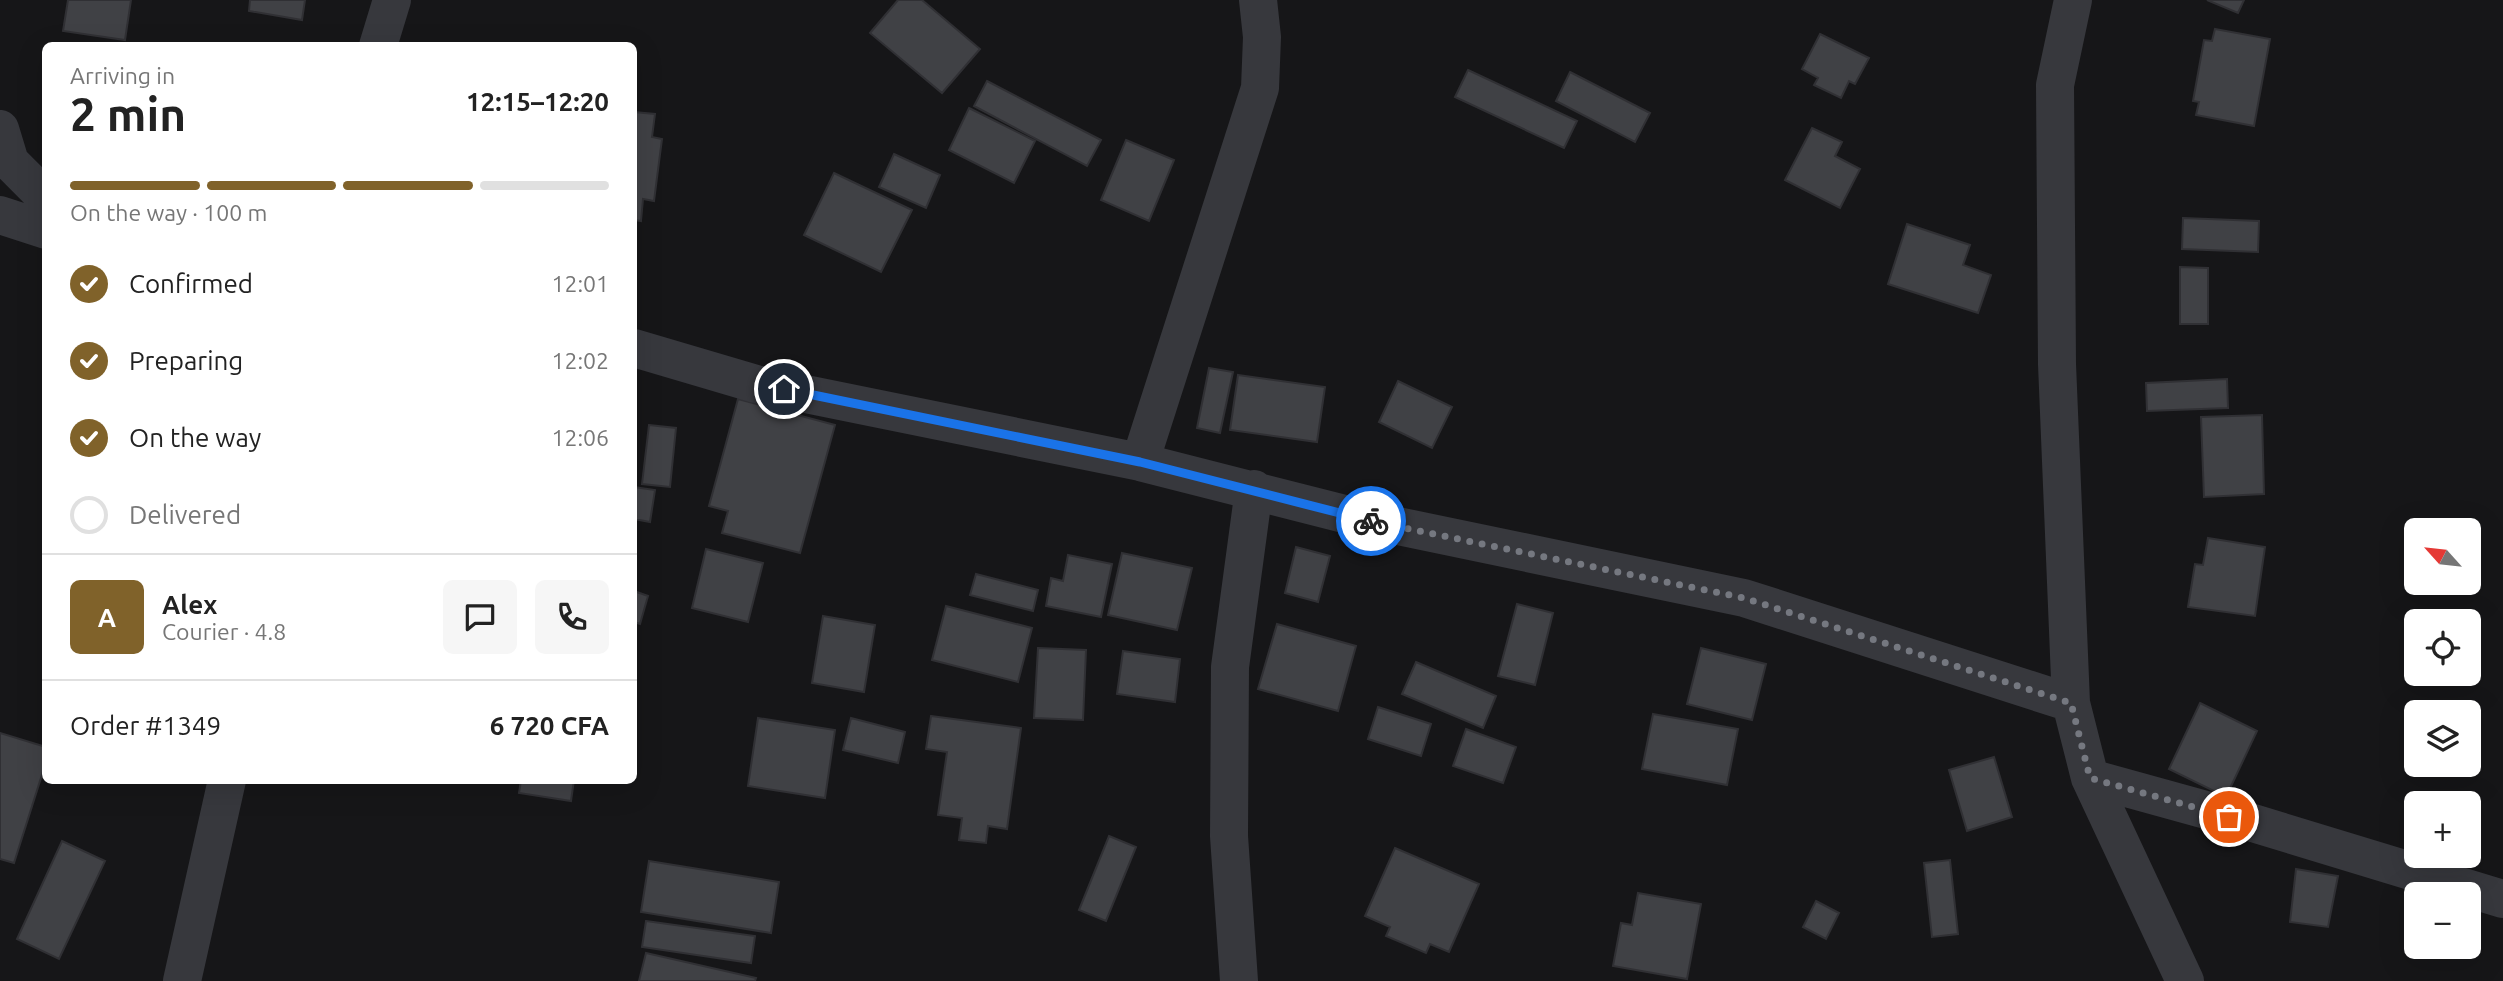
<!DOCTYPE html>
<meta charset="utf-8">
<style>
:root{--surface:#fff;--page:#f6f6f6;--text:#222;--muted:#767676;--line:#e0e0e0;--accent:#80622a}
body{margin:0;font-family:Ubuntu,sans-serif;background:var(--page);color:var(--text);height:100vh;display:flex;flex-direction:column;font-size:26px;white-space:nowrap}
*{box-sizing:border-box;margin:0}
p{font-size:23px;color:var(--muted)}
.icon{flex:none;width:38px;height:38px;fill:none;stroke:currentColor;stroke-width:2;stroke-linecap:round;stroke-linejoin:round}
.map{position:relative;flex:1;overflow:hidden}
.drawer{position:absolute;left:42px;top:42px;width:595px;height:742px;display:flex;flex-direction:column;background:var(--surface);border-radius:10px;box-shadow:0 7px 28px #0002}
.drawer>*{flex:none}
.needle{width:46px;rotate:297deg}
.fabs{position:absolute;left:2404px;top:518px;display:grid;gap:14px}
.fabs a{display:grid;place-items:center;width:77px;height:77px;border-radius:10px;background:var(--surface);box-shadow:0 7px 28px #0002;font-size:35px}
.pin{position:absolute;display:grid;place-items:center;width:60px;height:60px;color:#fff;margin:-30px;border:4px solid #fff;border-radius:50%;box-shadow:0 2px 7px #0007}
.courier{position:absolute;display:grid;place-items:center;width:70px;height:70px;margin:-35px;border:5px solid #1a73e8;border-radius:50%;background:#fff;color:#222;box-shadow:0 2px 9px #0007}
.headline em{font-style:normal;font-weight:700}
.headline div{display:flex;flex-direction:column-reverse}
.headline{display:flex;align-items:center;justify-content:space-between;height:119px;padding:0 28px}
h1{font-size:46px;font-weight:700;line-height:52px}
.bar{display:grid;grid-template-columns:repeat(4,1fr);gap:10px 7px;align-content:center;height:84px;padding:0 28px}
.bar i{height:9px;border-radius:5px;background:var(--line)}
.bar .current{background:var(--accent)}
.bar p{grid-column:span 4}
.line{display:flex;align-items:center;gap:18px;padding:0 28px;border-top:2px solid var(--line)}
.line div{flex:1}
.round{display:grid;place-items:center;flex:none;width:74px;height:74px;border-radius:10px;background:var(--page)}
ol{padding:0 28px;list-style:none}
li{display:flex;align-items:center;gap:21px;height:77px}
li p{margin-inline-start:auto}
li .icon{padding:7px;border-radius:50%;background:var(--accent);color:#fff;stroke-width:4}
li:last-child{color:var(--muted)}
li i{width:38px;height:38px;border:4px solid var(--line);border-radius:50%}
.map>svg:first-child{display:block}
.building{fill:#404145;stroke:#303034;stroke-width:2}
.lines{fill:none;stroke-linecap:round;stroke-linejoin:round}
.street{stroke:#37383d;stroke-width:38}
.done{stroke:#757880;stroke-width:7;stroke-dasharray:0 12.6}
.route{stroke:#1a73e8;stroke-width:9}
</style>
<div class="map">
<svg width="2503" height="981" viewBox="0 0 2503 981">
<rect width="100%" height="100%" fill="#161618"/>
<path class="building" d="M68,0H131L125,40L63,31Z
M250,0H305L302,20L249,11Z
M898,0H922L980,49L942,93L870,33Z
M2207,0H2244L2238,13Z
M2215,29L2270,39L2254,126L2196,115L2199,102L2193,101L2204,40L2212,41Z
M1820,34L1869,58L1855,84L1849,81L1841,98L1814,85L1818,78L1802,69Z
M1468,70L1577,121L1564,148L1455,97Z
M1570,72L1650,113L1635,142L1556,101Z
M987,81L1101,140L1087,166L974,106Z
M969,108L1035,141L1014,183L949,150Z
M634,112L655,114L652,137L662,139L654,201L643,199L641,221L634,220Z
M1812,128L1842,142L1835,156L1860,169L1840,208L1785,180Z
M1126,140L1174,160L1149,221L1101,200Z
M894,154L940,175L926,208L879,187Z
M834,173L912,210L881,272L804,235Z
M2183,218L2259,221L2258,252L2182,249Z
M1907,224L1970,245L1963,265L1991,275L1978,313L1888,284Z
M2180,267L2208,268V324H2180Z
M1209,368L1233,372L1220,433L1197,428Z
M1238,375L1325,387L1317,442L1230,430Z
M2227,379L2228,408L2147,411L2146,383Z
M1398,381L1452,407L1432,448L1379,422Z
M738,399L835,425L800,553L722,533L728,511L709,506Z
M2262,415L2264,494L2204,497L2201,417Z
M649,425L676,428L670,487L642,484Z
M634,487L655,490L650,522L634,519V523Z
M2208,538L2265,547L2255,616L2188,607L2195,564L2203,565Z
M1296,547L1330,556L1318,602L1285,593Z
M706,549L763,563L748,622L692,608Z
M1122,553L1192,568L1177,630L1108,615Z
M1068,555L1112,564L1101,617L1046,606L1051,578L1063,581Z
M976,574L1038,590L1033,611L970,595Z
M634,591L648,596L640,624L634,622Z
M1517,604L1553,613L1535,685L1498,676Z
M946,606L1032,628L1018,682L932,660Z
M823,616L875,625L864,692L812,683Z
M1277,624L1356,646L1338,711L1258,689Z
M1038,648L1086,650L1083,720L1034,718Z
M1701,648L1766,664L1752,720L1687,704Z
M1123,651L1180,659L1175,702L1117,694Z
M1416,662L1496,696L1483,728L1402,694Z
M2200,703L2257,731L2226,797L2169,769Z
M1378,707L1431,724L1421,756L1368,739Z
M1653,714L1738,729L1727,785L1642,769Z
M931,716L1021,728L1007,829L988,826L986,843L959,840L962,818L938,815L947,752L926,749Z
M758,718L835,730L825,798L748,786Z
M851,718L905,732L898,763L843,750Z
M1466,729L1516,747L1503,783L1453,766Z
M0,733L46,747V762L14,863L0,859Z
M1994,757L2012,817L1967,831L1949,770Z
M521,780H574L571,801L519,793Z
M1109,836L1136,847L1106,921L1079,910Z
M62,841L105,861L59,959L17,939Z
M1395,848L1479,884L1449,952L1430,944L1426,953L1386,936L1390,927L1365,916Z
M1950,860L1958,934L1932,937L1924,863Z
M649,861L779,882L771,933L641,912Z
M2296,869L2338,876L2328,927L2290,922Z
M1638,893L1701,904L1687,979L1613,966L1621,923L1632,925Z
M1816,901L1839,913L1826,939L1803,927Z
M646,921L755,936L751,963L642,947Z
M646,953L756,978L755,981H639Z"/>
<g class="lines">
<path class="street" d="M2073,0L2055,85L2057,364L2071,703L2090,778L2185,981
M378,46L392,0
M0,129L10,162L46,198
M0,215L46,230
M634,348L756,384L1140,462L1364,519L1744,598L2071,703
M1140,462L1260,88L1262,37L1258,0
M2090,778L2253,823L2503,899
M182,981L227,780
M1239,981L1229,836L1230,667L1254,489"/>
</g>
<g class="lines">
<path class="done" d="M1371,521L1744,598L2071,703L2090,778L2229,817"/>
<path class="route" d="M784,389L1140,462L1371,521"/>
</g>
</svg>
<div class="fabs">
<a><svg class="needle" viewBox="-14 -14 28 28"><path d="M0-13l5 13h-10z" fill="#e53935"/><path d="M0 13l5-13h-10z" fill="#767676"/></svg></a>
<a><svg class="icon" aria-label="locate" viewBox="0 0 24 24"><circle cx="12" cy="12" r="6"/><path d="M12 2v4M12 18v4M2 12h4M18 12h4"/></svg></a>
<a><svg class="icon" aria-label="layers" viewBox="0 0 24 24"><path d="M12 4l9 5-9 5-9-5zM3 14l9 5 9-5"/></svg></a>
<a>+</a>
<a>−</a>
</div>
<div class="pin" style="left:2229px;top:817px;background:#ea580c"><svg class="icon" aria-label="bag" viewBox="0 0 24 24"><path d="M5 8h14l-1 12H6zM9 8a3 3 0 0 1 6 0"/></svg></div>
<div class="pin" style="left:784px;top:389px;background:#1f2937"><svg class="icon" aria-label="home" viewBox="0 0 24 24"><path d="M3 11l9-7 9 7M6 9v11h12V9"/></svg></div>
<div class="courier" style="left:1371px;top:521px"><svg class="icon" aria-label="bike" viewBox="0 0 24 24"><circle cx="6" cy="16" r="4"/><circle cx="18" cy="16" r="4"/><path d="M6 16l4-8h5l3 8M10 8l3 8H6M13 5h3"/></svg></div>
<section class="drawer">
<div class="headline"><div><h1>2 min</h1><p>Arriving in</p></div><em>12:15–12:20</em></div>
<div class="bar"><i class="current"></i><i class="current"></i><i class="current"></i><i></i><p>On the way · 100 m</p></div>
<ol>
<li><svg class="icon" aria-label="check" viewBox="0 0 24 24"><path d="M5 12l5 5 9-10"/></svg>Confirmed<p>12:01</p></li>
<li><svg class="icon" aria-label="check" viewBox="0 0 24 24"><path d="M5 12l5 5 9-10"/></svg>Preparing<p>12:02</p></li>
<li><svg class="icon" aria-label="check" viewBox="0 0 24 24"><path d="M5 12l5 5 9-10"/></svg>On the way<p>12:06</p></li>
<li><i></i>Delivered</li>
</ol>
<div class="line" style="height:126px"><b class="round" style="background:var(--accent);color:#fff">A</b><div><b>Alex</b><p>Courier · 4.8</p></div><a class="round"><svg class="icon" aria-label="chat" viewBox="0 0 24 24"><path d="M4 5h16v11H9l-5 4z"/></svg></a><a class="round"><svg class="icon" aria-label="phone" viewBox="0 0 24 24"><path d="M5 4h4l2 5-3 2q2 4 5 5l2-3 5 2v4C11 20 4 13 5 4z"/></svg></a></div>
<div class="line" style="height:91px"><div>Order #1349</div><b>6 720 CFA</b></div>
</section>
</div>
